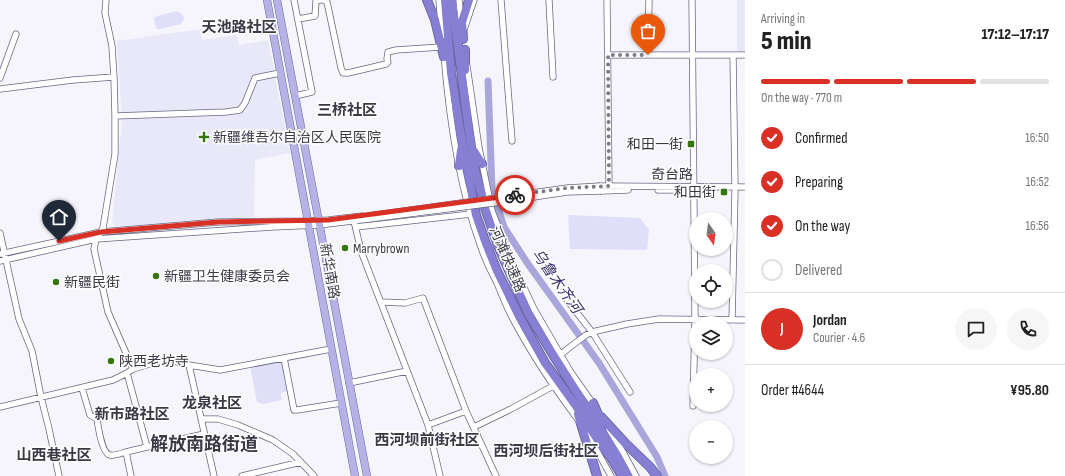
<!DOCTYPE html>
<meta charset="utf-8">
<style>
:root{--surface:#fff;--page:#f6f6f6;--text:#222;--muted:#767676;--line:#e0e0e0;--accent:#d93025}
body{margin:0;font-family:"Sofia Sans Condensed","Noto Sans SC",sans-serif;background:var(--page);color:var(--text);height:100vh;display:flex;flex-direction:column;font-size:15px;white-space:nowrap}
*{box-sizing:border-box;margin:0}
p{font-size:13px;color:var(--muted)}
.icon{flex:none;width:22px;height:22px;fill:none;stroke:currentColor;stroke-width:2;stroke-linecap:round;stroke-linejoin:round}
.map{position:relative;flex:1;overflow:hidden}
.panel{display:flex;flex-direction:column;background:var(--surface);width:320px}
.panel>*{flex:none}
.needle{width:26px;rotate:166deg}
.tools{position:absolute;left:689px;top:212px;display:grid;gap:8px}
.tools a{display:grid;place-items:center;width:44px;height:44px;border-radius:50%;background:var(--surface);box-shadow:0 1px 3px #0004;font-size:20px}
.pin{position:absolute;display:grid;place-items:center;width:34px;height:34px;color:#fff;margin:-41px -17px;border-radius:50% 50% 50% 0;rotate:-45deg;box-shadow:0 0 4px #0007}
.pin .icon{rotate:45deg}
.courier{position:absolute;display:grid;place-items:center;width:40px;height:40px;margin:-20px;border:3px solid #d93025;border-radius:50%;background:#fff;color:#222;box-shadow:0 1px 5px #0007}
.summary em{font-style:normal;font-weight:800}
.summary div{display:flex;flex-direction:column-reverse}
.summary{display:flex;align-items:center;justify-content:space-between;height:68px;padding:0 16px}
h1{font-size:26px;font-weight:800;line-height:30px}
.bar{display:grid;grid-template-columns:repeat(4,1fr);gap:6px 4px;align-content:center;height:48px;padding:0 16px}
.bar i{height:5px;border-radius:3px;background:var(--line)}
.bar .selected{background:var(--accent)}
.bar p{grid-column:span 4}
.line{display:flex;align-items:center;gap:10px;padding:0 16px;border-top:1px solid var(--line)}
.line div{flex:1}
.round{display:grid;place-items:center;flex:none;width:42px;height:42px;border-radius:21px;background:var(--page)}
ol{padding:0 16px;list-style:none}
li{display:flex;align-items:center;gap:12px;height:44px}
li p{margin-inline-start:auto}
li .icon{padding:4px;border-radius:50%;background:var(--accent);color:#fff;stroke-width:4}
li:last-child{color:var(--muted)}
li i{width:22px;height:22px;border:2px solid var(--line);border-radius:50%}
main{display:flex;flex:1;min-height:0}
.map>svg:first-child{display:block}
.built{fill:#e9e8f9}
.green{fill:#e0dffa}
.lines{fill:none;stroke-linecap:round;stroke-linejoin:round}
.river{stroke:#a9a6db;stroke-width:7}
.minor-casing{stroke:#686783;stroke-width:7}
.major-casing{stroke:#6c67a2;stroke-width:8}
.highway-casing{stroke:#6c67a2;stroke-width:10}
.minor{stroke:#fff;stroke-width:5.5}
.major{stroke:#b7b2e5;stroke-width:7}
.highway{stroke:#877fd3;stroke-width:8}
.minor-bridge-casing{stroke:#686783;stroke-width:7;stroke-linecap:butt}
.minor-bridge{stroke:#fff;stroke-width:5.5}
.done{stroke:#7b7b86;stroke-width:4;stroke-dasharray:0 7.2}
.route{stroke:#d93025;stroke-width:5}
.poi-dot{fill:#37760f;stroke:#fff;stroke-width:1.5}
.labels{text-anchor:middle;stroke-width:3;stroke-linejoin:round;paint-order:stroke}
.poi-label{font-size:14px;fill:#3a3a47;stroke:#fff;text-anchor:start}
.street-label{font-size:14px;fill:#3a3a47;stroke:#fff}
.neighbourhood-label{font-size:15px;font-weight:bold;fill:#3a3a47;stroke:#fff}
.water-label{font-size:15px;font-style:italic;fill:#3b3170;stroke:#fff}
.district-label{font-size:18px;font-weight:bold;fill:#3a3a47;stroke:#fff}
</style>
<main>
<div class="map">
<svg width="745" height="476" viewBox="0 0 745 476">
<rect width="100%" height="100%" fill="#f5f5fb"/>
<path class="built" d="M737,0H745V52L737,53Z
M201,29L202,40L237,35L239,45L268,40L290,153L255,160L254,217L116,227L112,222L122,120L117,41Z"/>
<path class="green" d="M177,11L182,14L184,18L181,24L160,29H157L155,25L154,18L157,16Z
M568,215L640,218L649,230L647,250L570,249Z
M277,361L283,364L289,391L281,393L282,400L263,404L257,402L250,366Z"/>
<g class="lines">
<path class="river" d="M488,81L492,190L504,227L528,264L599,363L657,457L665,476"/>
<defs>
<path id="minor" d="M106,0L105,13L112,46L114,77L115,116V154L103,228L96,239L94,249L108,312L133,369
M294,0L312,92L295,96
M323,0L327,2L341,68L343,73H348L386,64L388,62L387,59L388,52L396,50L441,47
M439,0L442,36
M459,0L461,22
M501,0L512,141
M549,0L553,77
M607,0L609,186
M692,0L695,319L693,406
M298,19L315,16L316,1L320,0
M465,27L474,0
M444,54C449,118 459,187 481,247C485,260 491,271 497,283C502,295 507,308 513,319C532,355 555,389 579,421
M608,55H745
M648,55L649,0
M733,55L735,187
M467,66L479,148L492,211L511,260L534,309L570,371L594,405
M0,78L16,34
M0,89L73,80L114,77
M115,116L226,112L240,110L245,103L255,78L280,73
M600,186L745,187
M658,190H706
M602,191L628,190
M354,221L361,251L428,425L440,476
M356,227L471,214
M0,233L19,319L32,351L41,397L49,429L59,476
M0,254L101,232L218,222L308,221L328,220L362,216
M0,261L96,239L272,227L319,225L369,219
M567,300L592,332L630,392
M382,302L405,303L423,298L466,411L496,476
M732,320L735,191
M560,355L570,347L586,335L592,332L627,324L659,319L745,320
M284,358L294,410H297L341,403
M189,365L214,476
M127,373L147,447L204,434
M349,383L407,371
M82,388L90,415L97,419C98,426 102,454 110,455C115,456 122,453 126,452
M0,407L113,380L127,373L133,369L153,363L174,361L189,365L220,370L331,349
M201,419H218L238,425L273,440L293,454L314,476
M428,425L466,411
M474,427L511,409L553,386
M609,429L624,454L636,476
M587,433L611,476
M131,476L126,452L147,447
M242,476L301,462"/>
<path id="major" d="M267,0L355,476
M277,0L367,476"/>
<path id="highway" d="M427,0L435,20L444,57
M445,0L451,73L460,130L476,215L485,241L497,271L519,316L545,363L576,406L601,445L610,456L622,476
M452,0L469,131L475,170L486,211L498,246L528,313L552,353L616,454L628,476
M463,39L462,22L469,0
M465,70V50
M474,151L482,164
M459,166L461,150
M593,403L602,423
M578,414L597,476
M601,417L625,443L650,467L657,476"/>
</defs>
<use href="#minor" class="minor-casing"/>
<use href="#major" class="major-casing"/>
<use href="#highway" class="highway-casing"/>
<use href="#minor" class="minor"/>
<use href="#major" class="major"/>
<use href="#highway" class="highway"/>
<defs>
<path id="minor-bridge" d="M368,216L567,188L600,186
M369,219L501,202L567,192L602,191"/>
</defs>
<use href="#minor-bridge" class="minor-bridge-casing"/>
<use href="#minor-bridge" class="minor-bridge"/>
</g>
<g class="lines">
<path class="done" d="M515,195L567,188L609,186L608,55H648"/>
<path class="route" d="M59,241L101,232L218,222L328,220L515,195"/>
</g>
<g class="poi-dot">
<path d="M202 131h4v4h4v4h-4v4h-4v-4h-4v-4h4z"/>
<rect x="687" y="140" width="8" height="8" rx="2"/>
<rect x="720" y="188" width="8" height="8" rx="2"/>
<circle cx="345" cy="248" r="4"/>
<circle cx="156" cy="276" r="4"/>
<circle cx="56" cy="282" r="4"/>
<circle cx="111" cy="361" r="4"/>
</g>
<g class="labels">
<g class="poi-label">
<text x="213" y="142">新疆维吾尔自治区人民医院</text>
<text x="683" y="149" text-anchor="end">和田一街</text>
<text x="716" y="197" text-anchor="end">和田街</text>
<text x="353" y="253">Marrybrown</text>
<text x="164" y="281">新疆卫生健康委员会</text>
<text x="64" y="287">新疆民街</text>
<text x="119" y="366">陕西老坊寺</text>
</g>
<g class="street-label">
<text x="672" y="179">奇台路</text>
<text transform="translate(508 259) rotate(67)" y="5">河滩快速路</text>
<text transform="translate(330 271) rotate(80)" y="5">新华南路</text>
</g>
<g class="neighbourhood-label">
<text x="239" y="32">天池路社区</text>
<text x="347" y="115">三桥社区</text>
<text x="212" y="408">龙泉社区</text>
<text x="132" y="419">新市路社区</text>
<text x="427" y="445">西河坝前街社区</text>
<text x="546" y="456">西河坝后街社区</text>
<text x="54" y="460">山西巷社区</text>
</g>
<g class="water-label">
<text transform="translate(557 281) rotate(55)" y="5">乌鲁木齐河</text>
</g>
<g class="district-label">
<text x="204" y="450">解放南路街道</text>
</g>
</g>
</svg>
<div class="tools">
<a><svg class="needle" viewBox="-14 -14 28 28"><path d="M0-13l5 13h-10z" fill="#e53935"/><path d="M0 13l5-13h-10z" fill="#767676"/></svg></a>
<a><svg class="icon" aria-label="locate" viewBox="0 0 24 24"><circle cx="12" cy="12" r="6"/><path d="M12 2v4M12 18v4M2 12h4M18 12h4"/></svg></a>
<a><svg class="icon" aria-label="layers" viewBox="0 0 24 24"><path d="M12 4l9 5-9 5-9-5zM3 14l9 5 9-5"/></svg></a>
<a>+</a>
<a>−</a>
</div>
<div class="pin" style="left:648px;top:55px;background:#ea580c"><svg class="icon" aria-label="bag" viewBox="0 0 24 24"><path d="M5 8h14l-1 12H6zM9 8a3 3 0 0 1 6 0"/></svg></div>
<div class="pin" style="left:59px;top:241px;background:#1f2937"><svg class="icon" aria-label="home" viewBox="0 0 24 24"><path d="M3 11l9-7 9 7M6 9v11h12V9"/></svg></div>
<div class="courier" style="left:515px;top:195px"><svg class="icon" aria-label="bike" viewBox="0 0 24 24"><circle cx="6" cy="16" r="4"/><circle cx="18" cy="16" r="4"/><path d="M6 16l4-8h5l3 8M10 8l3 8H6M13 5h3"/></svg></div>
</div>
<section class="panel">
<div class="summary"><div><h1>5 min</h1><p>Arriving in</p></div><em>17:12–17:17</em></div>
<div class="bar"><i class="selected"></i><i class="selected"></i><i class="selected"></i><i></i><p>On the way · 770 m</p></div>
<ol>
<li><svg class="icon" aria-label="check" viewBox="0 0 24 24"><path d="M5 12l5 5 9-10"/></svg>Confirmed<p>16:50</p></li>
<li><svg class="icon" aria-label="check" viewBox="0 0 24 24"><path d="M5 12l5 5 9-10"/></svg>Preparing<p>16:52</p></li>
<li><svg class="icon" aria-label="check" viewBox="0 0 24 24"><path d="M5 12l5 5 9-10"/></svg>On the way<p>16:56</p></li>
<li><i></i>Delivered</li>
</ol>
<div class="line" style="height:72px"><b class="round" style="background:var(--accent);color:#fff">J</b><div><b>Jordan</b><p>Courier · 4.6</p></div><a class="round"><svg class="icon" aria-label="chat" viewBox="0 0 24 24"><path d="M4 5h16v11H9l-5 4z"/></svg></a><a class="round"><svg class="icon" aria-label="phone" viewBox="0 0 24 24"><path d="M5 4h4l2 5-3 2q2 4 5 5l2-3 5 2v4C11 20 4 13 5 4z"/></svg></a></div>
<div class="line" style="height:52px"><div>Order #4644</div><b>¥95.80</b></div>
</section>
</main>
